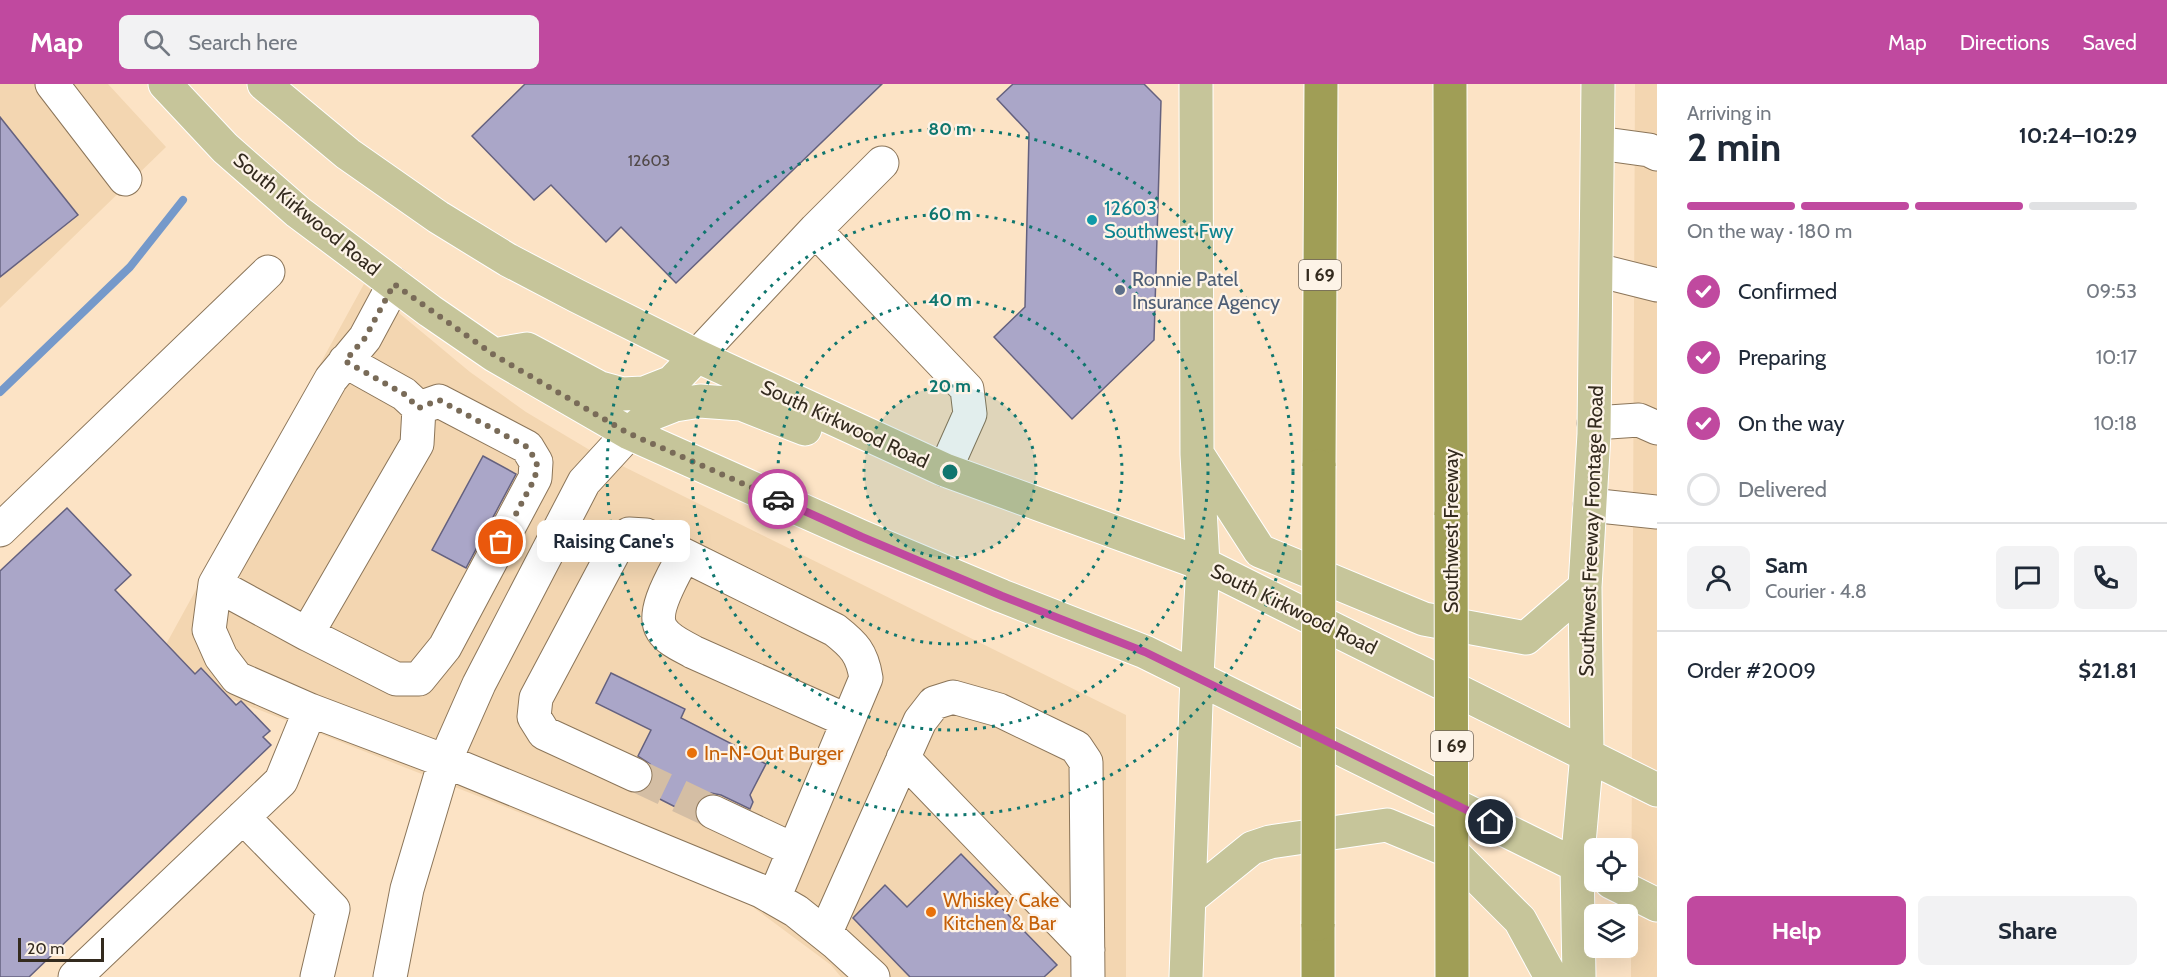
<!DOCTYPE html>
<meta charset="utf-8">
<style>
:root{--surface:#fff;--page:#f2f2f3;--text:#1f2937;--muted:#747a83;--line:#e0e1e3;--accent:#c0499f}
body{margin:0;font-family:Cabin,sans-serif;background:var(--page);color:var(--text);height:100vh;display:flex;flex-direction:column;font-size:22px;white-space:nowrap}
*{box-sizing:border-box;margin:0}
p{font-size:20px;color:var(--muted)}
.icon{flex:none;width:33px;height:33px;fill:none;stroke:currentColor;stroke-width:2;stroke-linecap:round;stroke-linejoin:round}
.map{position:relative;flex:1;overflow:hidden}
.panel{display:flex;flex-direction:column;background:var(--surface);width:510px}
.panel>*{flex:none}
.controls{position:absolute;left:1584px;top:754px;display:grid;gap:12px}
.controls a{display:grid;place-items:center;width:54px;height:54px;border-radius:9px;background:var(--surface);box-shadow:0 6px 24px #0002;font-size:30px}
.scale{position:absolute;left:18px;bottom:15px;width:86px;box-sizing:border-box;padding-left:6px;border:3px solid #332a1e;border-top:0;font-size:16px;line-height:21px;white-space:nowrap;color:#332a1e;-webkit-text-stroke:4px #fdf3e7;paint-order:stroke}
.pin{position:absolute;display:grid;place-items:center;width:51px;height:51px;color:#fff;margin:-26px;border:3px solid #fff;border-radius:50%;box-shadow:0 2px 6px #0007}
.courier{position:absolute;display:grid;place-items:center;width:60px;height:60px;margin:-30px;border:4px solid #c0499f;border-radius:50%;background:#fff;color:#222;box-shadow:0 2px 8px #0007}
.bubble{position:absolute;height:42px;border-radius:9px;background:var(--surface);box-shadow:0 6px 24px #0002;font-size:20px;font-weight:800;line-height:42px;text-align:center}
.summary em{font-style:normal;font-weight:800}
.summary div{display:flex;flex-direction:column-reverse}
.summary{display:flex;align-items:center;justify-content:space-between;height:102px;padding:0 30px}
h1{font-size:39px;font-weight:800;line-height:45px}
.bar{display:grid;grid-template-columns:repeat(4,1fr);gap:9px 6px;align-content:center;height:72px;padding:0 30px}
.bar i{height:8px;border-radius:4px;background:var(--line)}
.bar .current{background:var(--accent)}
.bar p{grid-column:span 4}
.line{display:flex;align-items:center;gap:15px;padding:0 30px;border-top:2px solid var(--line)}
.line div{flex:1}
.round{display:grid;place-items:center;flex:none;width:63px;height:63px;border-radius:9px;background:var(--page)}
ol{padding:0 30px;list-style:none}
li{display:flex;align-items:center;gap:18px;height:66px}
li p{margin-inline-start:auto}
li .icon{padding:6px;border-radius:50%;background:var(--accent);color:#fff;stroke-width:4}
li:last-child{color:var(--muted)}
li i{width:33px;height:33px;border:3px solid var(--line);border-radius:50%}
.action{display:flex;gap:12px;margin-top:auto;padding:12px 30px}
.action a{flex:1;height:69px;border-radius:9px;background:var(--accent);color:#fff;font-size:24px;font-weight:800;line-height:69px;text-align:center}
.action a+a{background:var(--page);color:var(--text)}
header{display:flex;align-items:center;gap:36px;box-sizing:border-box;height:84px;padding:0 30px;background:var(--accent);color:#fff}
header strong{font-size:28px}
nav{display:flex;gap:33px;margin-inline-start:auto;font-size:21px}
.search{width:420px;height:54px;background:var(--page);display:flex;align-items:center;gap:15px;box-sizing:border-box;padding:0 21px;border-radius:9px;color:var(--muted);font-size:22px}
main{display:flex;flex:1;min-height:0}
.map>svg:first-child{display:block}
.built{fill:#f3d6b1}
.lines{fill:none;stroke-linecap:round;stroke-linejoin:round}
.stream{stroke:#7599ca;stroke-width:8}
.building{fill:#aaa6c8;stroke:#64617f;stroke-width:1.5}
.minor-tunnel{stroke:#d4bea4;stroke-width:33;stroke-dasharray:33 16;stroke-linecap:butt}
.minor-casing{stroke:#8b7559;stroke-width:35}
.major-casing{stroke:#fff;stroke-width:35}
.highway-casing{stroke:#fff;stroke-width:35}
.minor{stroke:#fff;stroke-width:33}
.major{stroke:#c6c59a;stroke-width:33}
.highway{stroke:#a09e56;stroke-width:33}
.highway-bridge-casing{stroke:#fff;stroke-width:35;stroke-linecap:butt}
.highway-bridge{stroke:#a09e56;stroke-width:33}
.done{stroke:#796b58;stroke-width:6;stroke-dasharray:0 10.8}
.route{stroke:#c0499f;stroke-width:8}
.ring{fill:none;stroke:#0f766e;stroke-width:3;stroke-dasharray:3 6}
.culture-dot{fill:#0f9aa8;stroke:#fdf3e7;stroke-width:2}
.service-dot{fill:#5c6f8a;stroke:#fdf3e7;stroke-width:2}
.food-dot{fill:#e8710a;stroke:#fdf3e7;stroke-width:2}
.labels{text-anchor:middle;stroke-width:4.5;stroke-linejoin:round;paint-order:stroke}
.number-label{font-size:16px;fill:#514948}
.shield{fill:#fdf3e7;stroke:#70665a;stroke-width:1.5}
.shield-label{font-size:18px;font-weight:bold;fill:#332a1e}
.culture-label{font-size:20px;fill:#0d838f;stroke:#fdf3e7;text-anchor:start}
.street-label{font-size:20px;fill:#332a1e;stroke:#fdf3e7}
.service-label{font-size:20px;fill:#4e5e75;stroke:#fdf3e7;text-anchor:start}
.food-label{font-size:20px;fill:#c56008;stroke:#fdf3e7;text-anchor:start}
.centre{fill:#0f766e;stroke:#fdf3e7;stroke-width:3}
.ring-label{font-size:18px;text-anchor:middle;font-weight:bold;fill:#0f766e;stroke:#fdf3e7;stroke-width:4.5;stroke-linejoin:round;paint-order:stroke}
</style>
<header>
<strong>Map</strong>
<div class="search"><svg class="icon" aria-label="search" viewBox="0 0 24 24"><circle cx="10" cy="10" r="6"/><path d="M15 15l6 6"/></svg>Search here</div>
<nav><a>Map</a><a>Directions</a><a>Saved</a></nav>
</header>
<main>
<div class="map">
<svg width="1657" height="893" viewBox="0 0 1657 893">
<rect width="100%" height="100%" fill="#fce3c5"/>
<path class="built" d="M0,0H108L166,63L0,224Z
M1635,0H1657V893H1631Z
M364,200L470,288L526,328L588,365L1126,631V893H841L831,881L746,818L153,584Z"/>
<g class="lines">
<path class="stream" d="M0,308L130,183L183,116"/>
</g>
<path class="building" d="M525,0H882L676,199L621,143L606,158L551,101L534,116L472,52Z
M1013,0H1144L1161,17L1154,256L1072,335L994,253L1025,223L1029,49L997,15Z
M0,33L78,131L0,193Z
M483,372L516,390L466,484L432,466Z
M67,424L131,491L115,506L195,590L201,584L236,621L241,617L270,647L263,653L271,661L29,893H0V487Z
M611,589L685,625L681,634L734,661L733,663L766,680L750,711L753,718L750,725L721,711L711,709L702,713L696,720L695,733L644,707L652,699L654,689L650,680L638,672L651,646L596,619Z
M961,770L998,808L992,814L1057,881L1044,893H910L853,834L885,801L907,823Z"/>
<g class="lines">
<path class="minor-tunnel" d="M635,691L713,728"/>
<defs>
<path id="minor" d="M52,0L125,95
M1598,59L1649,66L1657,70
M815,146L967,305L970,330L945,386
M1597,186L1657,201
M394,200L365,254L331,295L215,500L209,546L221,573L237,594L310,626L445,677L761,807L796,827L836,859L873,893
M697,272L815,146L882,79
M1594,339L1639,336L1657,344
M1590,421L1657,428
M0,446L268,188
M215,500L307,550L417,360L419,324L404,310L345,277
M307,550L396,595H419L445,563L535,394L536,378L527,363L439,317L419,324
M903,674L1088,866
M635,691L544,649L534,633L536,614L618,460L629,450L646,451L684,471
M713,728L794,766
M243,733L333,825L317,893
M774,814L866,594C862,569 854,561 835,546L684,471C675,489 650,528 662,546C669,557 683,562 693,568L848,637
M825,850L920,637L934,619L953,613L999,626L1076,663L1086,678L1088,893
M75,893L281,697L310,626
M390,893L407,805L445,677L479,600L584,398L629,349"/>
<path id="major" d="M165,0L225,64L298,128L430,227L494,271L629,349L862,453L1002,512L1145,568L1594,790
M264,0L348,70L438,133L508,176L577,212L697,272L945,386L1203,480L1657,706
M504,269L527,265L600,304L622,310L644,309L672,298L697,272
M629,349L652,330L675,321L700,317L741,320L805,345
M1198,371L1260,467L1424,535L1526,554L1585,503
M1611,798L1657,821
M1189,815L1252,764L1270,758L1387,741L1452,768L1520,836L1551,893
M1186,893L1197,592L1203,480L1197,370L1196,0
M1579,893L1577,781L1587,670L1585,503L1594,350L1598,0"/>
<path id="highway" d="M1450,0L1451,431
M1319,382L1321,0
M1318,893V840"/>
</defs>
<use href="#minor" class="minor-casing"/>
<use href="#major" class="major-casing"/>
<use href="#highway" class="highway-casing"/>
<use href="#minor" class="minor"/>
<use href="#major" class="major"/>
<use href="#highway" class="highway"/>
<defs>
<path id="highway-bridge" d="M1451,431L1452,893
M1318,840L1319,382"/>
</defs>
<use href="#highway-bridge" class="highway-bridge-casing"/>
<use href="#highway-bridge" class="highway-bridge"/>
</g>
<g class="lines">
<path class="done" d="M501,458L535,394L537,378L527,363L439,316L419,324L404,310L345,277L365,254L394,200L494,271L628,349L778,415"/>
<path class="route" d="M778,415L862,453L1002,512L1145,568L1491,738"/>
</g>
<circle cx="950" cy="388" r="86" fill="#0f766e" fill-opacity=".12"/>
<g class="ring">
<circle cx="950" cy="388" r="86"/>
<circle cx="950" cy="388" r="172"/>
<circle cx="950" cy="388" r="258"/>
<circle cx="950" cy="388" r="343"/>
</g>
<circle class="culture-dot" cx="1092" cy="136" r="6"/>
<circle class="service-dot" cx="1120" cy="206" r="6"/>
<g class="food-dot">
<circle cx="692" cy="669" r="6"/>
<circle cx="931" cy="828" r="6"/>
</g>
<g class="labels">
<g class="number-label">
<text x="649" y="82">12603</text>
</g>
<g class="shield">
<rect x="1299" y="176" width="42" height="30" rx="4.5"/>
<rect x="1431" y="647" width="42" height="30" rx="4.5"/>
</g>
<g class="shield-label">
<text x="1320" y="197">I 69</text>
<text x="1452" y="668">I 69</text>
</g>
<g class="culture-label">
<text x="1104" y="131">12603<tspan x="1104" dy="23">Southwest Fwy</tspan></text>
</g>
<g class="street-label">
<text transform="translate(307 130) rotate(39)" y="7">South Kirkwood Road</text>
<text transform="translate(845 340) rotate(25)" y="7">South Kirkwood Road</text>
<text transform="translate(1451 447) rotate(-90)" y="7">Southwest Freeway</text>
<text transform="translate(1591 447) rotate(-88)" y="7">Southwest Freeway Frontage Road</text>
<text transform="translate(1294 525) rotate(26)" y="7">South Kirkwood Road</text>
</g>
<g class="service-label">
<text x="1132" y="202">Ronnie Patel<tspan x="1132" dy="23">Insurance Agency</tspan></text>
</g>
<g class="food-label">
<text x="704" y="676">In-N-Out Burger</text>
<text x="943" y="823">Whiskey Cake<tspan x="943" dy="23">Kitchen &amp; Bar</tspan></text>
</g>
</g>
<circle cx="950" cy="388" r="9" class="centre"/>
<g class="ring-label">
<text x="950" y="51">80 m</text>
<text x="950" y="136">60 m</text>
<text x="950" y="222">40 m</text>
<text x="950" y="308">20 m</text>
</g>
</svg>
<div class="controls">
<a><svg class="icon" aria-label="locate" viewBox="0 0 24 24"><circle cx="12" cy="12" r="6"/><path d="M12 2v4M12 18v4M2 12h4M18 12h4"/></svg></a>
<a><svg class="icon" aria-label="layers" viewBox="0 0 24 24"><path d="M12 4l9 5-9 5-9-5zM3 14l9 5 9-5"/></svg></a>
</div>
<div class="scale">20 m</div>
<div class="pin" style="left:501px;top:458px;background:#ea580c"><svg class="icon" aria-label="bag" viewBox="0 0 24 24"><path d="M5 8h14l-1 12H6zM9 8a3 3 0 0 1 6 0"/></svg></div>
<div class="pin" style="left:1491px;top:738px;background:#1f2937"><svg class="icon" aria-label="home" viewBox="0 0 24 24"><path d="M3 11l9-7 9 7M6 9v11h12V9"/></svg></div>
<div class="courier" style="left:778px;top:415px"><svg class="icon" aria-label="car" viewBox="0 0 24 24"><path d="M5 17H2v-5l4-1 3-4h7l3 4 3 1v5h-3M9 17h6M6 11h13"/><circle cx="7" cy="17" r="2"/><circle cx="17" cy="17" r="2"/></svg></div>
<div class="bubble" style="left:537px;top:436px;width:153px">Raising Cane's</div>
</div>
<section class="panel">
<div class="summary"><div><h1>2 min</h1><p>Arriving in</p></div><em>10:24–10:29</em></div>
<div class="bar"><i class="current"></i><i class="current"></i><i class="current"></i><i></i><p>On the way · 180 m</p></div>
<ol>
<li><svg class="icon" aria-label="check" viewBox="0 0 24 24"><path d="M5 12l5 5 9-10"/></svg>Confirmed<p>09:53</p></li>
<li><svg class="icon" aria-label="check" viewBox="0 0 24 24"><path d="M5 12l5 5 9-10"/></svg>Preparing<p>10:17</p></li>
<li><svg class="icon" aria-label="check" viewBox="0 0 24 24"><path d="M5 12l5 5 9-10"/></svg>On the way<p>10:18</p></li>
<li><i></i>Delivered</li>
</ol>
<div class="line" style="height:108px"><a class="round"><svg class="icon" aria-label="person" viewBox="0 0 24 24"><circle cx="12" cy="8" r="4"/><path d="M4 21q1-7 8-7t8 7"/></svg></a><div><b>Sam</b><p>Courier · 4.8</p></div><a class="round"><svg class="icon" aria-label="chat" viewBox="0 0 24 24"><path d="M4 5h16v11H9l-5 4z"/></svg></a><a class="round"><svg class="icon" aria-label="phone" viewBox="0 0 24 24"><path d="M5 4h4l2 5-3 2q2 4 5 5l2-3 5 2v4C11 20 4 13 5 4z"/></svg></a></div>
<div class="line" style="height:78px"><div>Order #2009</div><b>$21.81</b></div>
<div class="action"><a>Help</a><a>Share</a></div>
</section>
</main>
